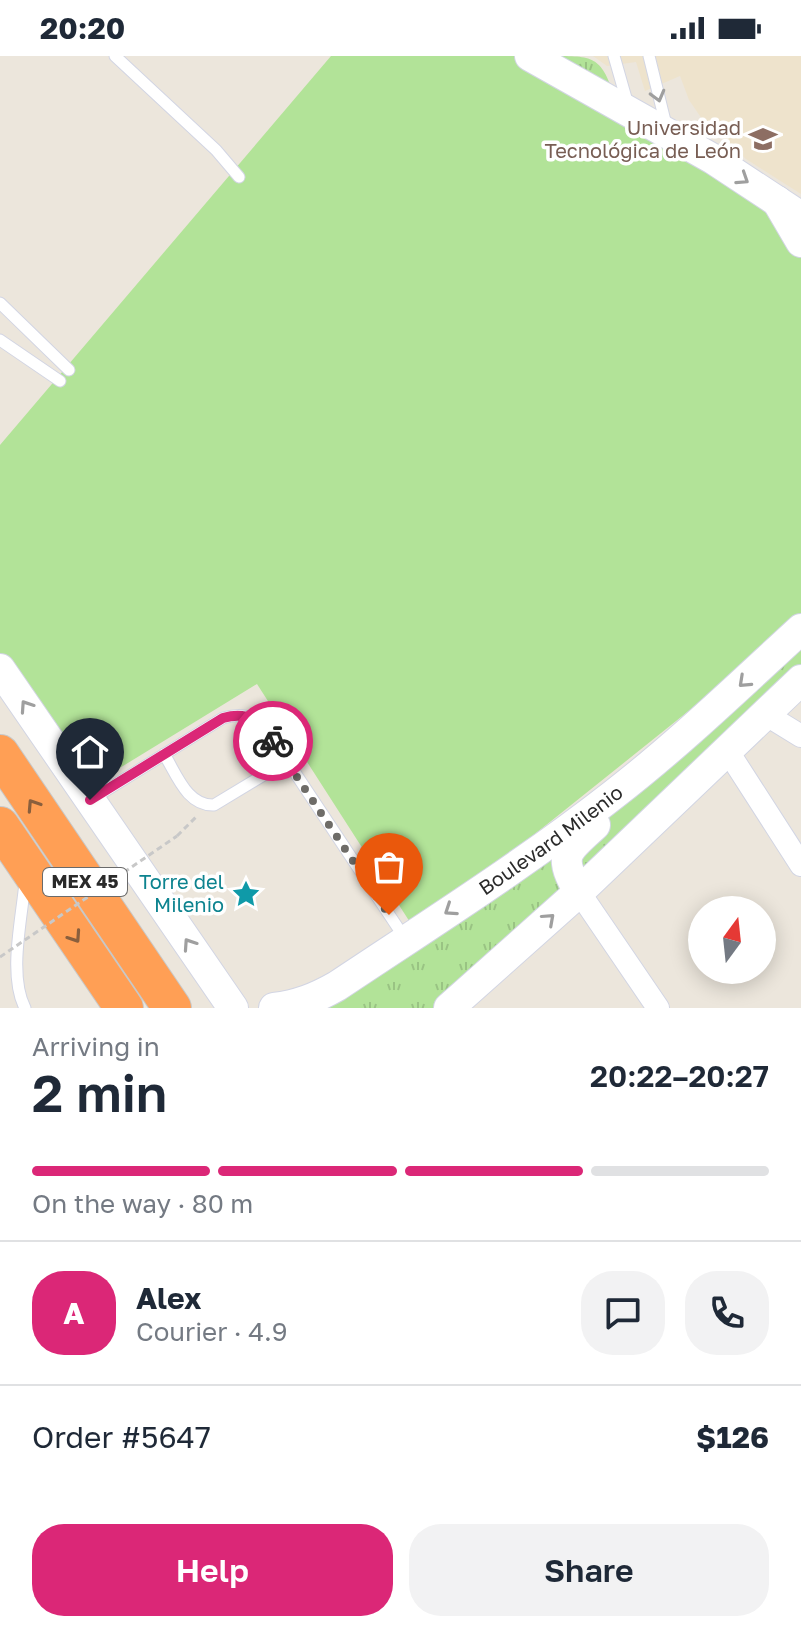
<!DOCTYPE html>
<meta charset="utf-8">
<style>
:root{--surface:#fff;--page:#f2f2f3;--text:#1f2937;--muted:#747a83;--line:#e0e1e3;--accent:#db2777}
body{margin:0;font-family:"Golos Text",sans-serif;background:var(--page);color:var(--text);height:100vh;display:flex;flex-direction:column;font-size:30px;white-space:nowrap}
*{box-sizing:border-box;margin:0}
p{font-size:26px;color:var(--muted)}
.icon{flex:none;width:44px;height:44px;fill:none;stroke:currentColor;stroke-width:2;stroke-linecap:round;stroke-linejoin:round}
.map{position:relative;height:952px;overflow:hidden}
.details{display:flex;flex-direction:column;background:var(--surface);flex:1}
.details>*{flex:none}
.needle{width:52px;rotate:15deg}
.buttons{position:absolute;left:688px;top:840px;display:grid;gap:16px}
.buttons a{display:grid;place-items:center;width:88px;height:88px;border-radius:50%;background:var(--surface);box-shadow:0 4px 20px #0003;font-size:40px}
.pin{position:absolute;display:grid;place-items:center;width:68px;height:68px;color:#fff;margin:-82px -34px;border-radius:50% 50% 50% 0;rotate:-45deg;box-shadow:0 0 8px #0007}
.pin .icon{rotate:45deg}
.courier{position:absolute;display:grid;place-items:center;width:80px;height:80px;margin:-40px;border:6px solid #db2777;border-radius:50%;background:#fff;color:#222;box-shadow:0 2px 10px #0007}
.headline em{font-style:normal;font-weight:600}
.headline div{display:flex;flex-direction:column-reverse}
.headline{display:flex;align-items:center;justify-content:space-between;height:136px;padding:0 32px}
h1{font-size:52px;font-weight:600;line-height:60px}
.bar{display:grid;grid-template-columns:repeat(4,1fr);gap:12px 8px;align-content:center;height:96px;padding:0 32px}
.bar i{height:10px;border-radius:6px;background:var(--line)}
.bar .current{background:var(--accent)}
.bar p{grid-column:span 4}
.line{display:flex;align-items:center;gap:20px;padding:0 32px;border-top:2px solid var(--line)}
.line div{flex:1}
.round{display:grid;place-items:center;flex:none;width:84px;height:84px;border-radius:32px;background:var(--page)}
.button{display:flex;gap:16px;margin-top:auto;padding:16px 32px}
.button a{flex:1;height:92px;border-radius:32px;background:var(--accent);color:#fff;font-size:32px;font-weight:600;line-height:92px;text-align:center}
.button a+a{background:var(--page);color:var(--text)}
.status{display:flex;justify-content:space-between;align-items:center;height:56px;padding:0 40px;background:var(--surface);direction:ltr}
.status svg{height:22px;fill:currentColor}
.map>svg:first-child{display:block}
.education{fill:#eee3cc}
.grass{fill:#b2e398}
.park{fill:url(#park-tufts)}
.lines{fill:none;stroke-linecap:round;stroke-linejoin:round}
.lane-casing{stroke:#d2d5e3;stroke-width:13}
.street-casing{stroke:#d2d5e3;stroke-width:24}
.secondary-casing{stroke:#d2d5e3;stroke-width:32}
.highway-casing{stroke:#c8c8c8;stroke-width:40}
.path{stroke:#c8c8c8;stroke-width:3;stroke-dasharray:6 4;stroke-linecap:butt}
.lane{stroke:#fff;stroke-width:11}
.street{stroke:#fff;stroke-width:22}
.secondary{stroke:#fff;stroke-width:30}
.highway{stroke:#ff9f55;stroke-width:38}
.path-bridge{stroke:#c8c8c8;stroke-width:3;stroke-dasharray:6 4;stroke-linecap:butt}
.oneway{stroke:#9f9f9f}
.oneway2{stroke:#8a5f3d}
.done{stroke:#6e6c68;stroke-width:8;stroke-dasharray:0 14.4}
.route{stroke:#db2777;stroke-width:10}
.labels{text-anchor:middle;stroke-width:7;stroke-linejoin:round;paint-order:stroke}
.shield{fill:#fff;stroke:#6a6a6a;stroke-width:2}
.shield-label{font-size:18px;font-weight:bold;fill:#2a2a2a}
.education-label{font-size:20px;fill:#785e54;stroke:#fff;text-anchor:end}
.street-label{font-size:20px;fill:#2a2a2a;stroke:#fff}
.culture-label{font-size:20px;fill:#0d838f;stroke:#fff;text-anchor:end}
</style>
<div class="status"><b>20:20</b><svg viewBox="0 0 49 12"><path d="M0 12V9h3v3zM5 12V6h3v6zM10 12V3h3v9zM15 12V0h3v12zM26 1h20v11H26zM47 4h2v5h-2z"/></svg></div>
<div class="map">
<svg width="801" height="952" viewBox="0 0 801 952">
<defs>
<pattern id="park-tufts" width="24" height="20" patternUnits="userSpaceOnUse" patternTransform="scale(2)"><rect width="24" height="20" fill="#b2e398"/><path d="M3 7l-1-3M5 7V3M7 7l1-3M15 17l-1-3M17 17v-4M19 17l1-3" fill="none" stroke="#99c383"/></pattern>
</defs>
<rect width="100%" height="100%" fill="#ece6dc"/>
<path class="education" d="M593,0H801V138L746,103L702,63L689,44L680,20L645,35L636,6L607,10Z"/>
<path class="grass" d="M331,0H535L801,175V565L415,874L257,628L87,732L0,607V389Z"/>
<path class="park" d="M552,0C593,0 601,0 614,39Z
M801,588V611L585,812L577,805L580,788Z
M556,800L566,834L441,952H321Z"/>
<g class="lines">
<defs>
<path id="lane" d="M115,0L216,94L239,121
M614,0L628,49
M649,0L666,69
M0,247L69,314
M0,284L60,325
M164,698C177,719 187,750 214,749L287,705
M92,743L223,662C243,656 255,660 268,676L406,884
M25,952C8,919 22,862 25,826"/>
<path id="street" d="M765,658L801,680
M727,694L801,809
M579,836L658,952"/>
<g id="secondary">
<path d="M530,0L713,103L801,161"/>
<path d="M777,145L801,186"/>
<path d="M0,613L233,952"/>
<path d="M579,836C557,798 566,796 595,769"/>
<path id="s1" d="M274,952C298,949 316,942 337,930C430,868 525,808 613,739C679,688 740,629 801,573"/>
<path d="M449,952L579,836L801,624"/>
</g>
<path id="highway" d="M0,698L172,952
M0,770L124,952"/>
</defs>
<use href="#lane" class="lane-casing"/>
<use href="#street" class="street-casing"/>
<use href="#secondary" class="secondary-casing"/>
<use href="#highway" class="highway-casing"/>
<path class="path" d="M177,780L197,760"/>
<use href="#lane" class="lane"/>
<use href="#street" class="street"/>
<use href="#secondary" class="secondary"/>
<use href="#highway" class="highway"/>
<path class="path-bridge" d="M0,901L177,780"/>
</g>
<defs><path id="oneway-chevron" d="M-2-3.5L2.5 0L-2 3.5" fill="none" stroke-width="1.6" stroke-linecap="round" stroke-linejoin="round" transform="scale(2)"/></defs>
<g class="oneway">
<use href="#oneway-chevron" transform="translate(658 40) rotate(75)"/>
<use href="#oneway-chevron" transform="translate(743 123) rotate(33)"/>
<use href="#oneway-chevron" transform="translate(744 626) rotate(137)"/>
<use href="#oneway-chevron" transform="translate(26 650) rotate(-124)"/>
<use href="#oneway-chevron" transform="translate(450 854) rotate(146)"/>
<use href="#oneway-chevron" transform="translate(549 863) rotate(-42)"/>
<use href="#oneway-chevron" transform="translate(189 888) rotate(-124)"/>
</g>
<g class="oneway2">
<use href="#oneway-chevron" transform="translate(33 749) rotate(-123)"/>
<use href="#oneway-chevron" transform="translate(75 881) rotate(56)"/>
</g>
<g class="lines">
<path class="done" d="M273,685L389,859"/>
<path class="route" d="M90,744L223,662C248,655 259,664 273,685"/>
</g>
<defs>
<symbol id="university-bare" viewBox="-9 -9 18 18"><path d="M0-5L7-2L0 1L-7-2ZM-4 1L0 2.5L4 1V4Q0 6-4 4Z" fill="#8d6e63" stroke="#fff" stroke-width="2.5" paint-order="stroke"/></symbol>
<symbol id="sight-bare" viewBox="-9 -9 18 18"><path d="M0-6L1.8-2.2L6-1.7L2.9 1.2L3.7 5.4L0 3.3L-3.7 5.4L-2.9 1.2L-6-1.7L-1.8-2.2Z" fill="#0f9aa8" stroke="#fff" stroke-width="2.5" paint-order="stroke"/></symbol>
</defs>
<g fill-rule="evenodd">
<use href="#university-bare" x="743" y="63" width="40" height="40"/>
<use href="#sight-bare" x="226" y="818" width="40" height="40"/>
</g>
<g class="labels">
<rect class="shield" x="43" y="812" width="84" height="28" rx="6"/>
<g class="shield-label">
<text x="85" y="832">MEX 45</text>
</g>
<g class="education-label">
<text x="741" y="79">Universidad<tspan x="741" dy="23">Tecnológica de León</tspan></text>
</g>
<g class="street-label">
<text dy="7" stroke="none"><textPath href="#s1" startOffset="326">Boulevard Milenio</textPath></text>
</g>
<g class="culture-label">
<text x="224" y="833">Torre del<tspan x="224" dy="23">Milenio</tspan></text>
</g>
</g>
</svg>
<div class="buttons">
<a><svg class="needle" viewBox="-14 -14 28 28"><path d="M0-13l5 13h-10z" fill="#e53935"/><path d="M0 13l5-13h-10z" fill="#747a83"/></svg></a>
</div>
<div class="pin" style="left:389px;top:859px;background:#ea580c"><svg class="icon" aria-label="bag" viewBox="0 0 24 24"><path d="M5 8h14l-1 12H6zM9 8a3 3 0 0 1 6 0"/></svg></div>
<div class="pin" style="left:90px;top:744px;background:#1f2937"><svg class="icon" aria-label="home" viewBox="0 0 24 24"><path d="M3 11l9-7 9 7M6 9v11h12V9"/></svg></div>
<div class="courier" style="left:273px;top:685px"><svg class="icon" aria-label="bike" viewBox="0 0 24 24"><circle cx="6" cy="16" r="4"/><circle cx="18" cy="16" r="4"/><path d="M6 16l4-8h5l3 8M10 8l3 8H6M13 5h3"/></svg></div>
</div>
<section class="details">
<div class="headline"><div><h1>2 min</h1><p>Arriving in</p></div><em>20:22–20:27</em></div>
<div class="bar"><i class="current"></i><i class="current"></i><i class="current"></i><i></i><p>On the way · 80 m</p></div>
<div class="line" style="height:144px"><b class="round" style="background:var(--accent);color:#fff">A</b><div><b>Alex</b><p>Courier · 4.9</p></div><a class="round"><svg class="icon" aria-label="chat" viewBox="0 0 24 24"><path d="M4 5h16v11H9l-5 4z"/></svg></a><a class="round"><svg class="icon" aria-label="phone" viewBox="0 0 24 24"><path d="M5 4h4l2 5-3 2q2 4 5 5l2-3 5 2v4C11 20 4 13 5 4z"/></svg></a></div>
<div class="line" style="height:104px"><div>Order #5647</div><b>$126</b></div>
<div class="button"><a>Help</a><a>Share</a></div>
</section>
